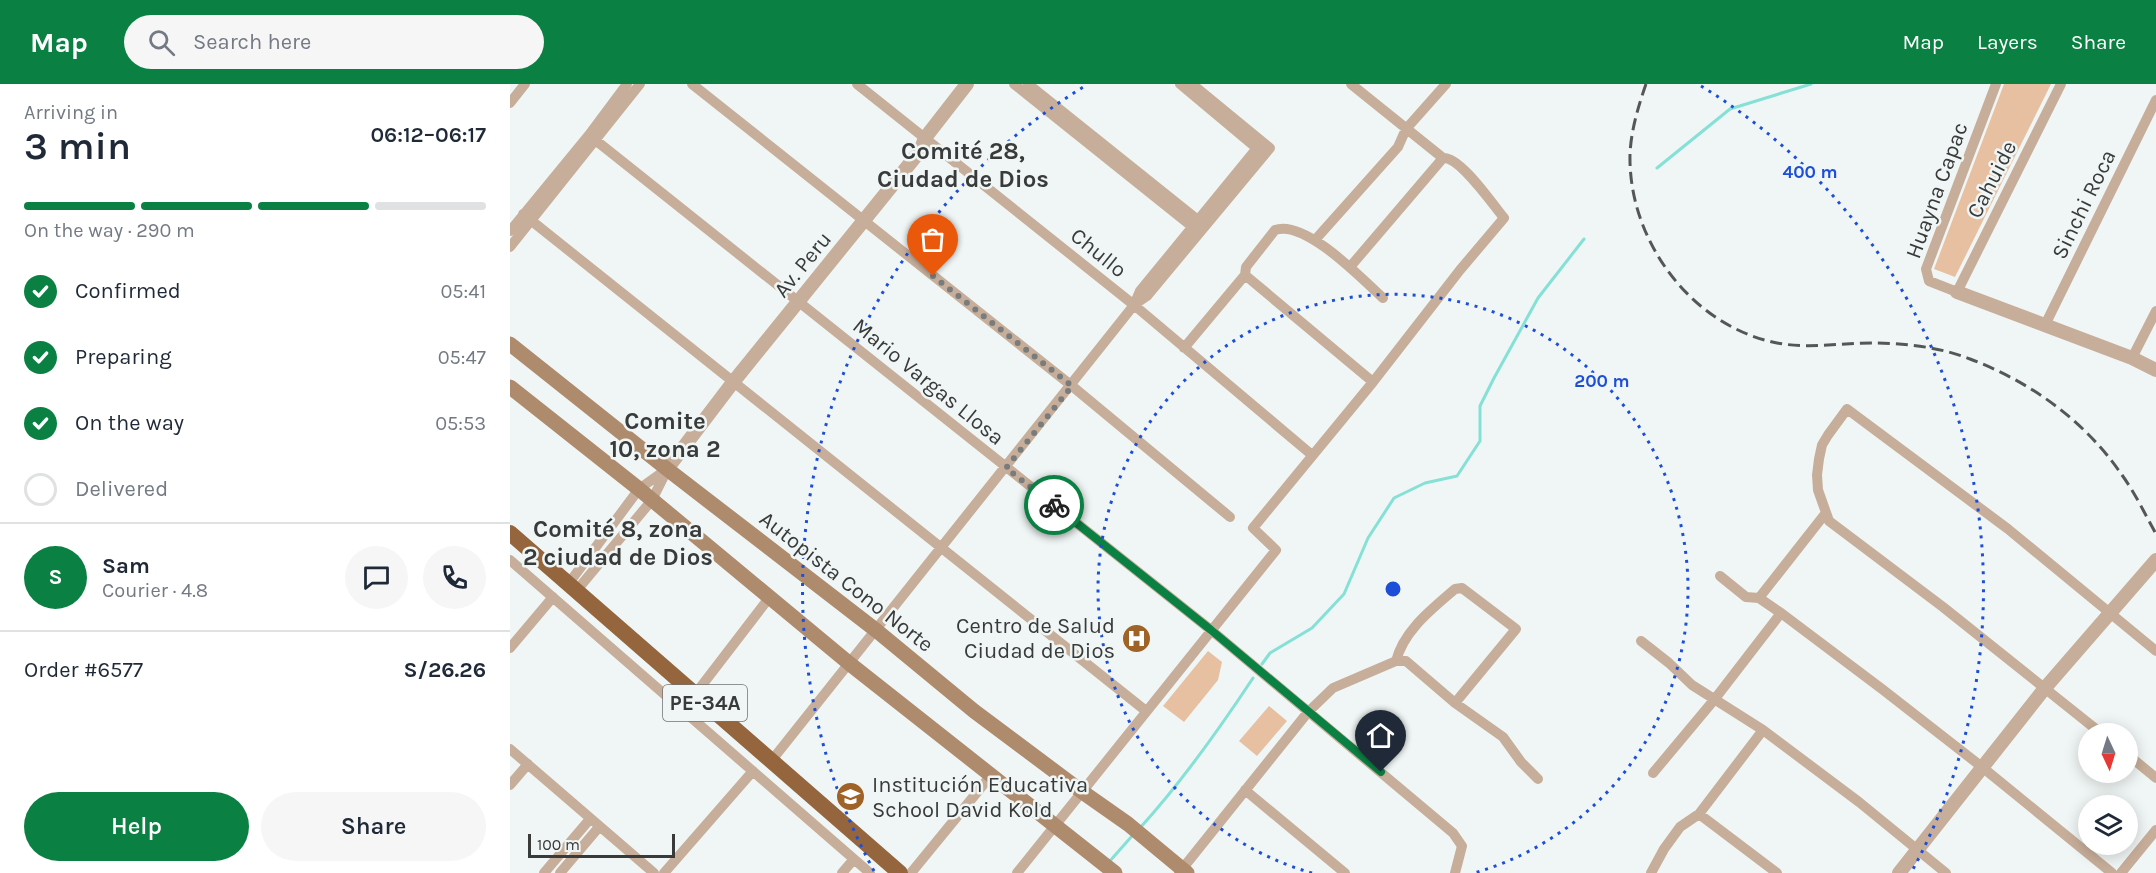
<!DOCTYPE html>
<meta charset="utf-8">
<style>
:root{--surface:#fff;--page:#f6f6f7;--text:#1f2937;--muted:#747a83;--line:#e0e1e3;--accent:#0b8043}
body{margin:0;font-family:Karla,sans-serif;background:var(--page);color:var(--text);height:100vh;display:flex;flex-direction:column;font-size:22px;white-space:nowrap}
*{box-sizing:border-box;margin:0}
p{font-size:20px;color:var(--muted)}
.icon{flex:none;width:33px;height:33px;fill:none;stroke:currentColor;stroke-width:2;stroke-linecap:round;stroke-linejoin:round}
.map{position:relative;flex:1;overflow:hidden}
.details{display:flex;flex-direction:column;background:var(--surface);width:510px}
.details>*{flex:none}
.needle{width:39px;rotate:176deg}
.tools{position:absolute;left:1568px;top:639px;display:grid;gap:12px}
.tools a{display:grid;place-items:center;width:60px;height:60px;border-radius:50%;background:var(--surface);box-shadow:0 3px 15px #0003;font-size:30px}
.scale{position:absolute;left:18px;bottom:15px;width:147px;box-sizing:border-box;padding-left:6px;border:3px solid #393b3b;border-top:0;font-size:16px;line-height:21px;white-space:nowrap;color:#393b3b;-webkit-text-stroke:4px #f0f6f5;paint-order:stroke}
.pin{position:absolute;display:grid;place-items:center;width:51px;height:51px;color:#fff;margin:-62px -26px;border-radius:50% 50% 50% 0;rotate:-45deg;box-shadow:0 0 6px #0007}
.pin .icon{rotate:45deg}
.courier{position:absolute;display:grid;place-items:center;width:60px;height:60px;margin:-30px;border:4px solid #0b8043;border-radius:50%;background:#fff;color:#222;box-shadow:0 2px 8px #0007}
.headline em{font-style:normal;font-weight:600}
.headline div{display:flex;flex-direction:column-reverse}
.headline{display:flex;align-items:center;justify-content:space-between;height:102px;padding:0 24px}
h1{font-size:39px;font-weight:600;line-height:45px}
.bar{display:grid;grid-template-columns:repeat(4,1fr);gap:9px 6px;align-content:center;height:72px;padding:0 24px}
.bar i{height:8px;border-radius:4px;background:var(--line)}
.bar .active{background:var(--accent)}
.bar p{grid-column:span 4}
.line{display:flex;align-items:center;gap:15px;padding:0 24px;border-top:2px solid var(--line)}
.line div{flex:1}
.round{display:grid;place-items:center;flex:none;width:63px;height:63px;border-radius:32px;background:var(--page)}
ol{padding:0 24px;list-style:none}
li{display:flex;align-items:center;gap:18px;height:66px}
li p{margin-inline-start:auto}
li .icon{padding:6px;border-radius:50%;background:var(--accent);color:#fff;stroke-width:4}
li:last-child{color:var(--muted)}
li i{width:33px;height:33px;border:3px solid var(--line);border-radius:50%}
.cta{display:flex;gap:12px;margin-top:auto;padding:12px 24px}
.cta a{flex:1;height:69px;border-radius:36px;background:var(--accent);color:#fff;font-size:24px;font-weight:600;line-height:69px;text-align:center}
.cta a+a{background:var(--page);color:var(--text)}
header{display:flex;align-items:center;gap:36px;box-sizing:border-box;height:84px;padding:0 30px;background:var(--accent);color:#fff}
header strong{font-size:28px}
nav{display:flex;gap:33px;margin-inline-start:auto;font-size:21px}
.search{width:420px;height:54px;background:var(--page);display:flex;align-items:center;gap:15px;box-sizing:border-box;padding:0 21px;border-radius:33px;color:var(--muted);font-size:22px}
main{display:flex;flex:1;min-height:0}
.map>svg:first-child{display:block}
.green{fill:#e7c0a2}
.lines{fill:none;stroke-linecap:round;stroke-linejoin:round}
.stream{stroke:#85e0d6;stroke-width:3}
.minor{stroke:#c7ae9a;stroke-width:10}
.tertiary{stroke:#c7ae9a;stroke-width:14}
.secondary{stroke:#af8b6e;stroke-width:15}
.trunk{stroke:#95663e;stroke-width:16}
.rail{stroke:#555757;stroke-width:3;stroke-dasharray:12 6;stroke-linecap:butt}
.done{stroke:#797c7c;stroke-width:6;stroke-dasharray:0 10.8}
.route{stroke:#0b8043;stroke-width:8}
.ring{fill:none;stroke:#1d4ed8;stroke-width:3;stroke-dasharray:3 6}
.labels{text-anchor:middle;stroke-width:5;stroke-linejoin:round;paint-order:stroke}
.shield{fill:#f0f6f5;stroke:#707373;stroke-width:1.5}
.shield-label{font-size:21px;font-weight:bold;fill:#393b3b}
.street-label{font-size:22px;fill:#393b3b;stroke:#f0f6f5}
.poi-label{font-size:22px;fill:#393b3b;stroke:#f0f6f5;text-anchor:end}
.neighbourhood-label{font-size:24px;font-weight:bold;fill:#393b3b;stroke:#f0f6f5}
.centre{fill:#1d4ed8;stroke:#f0f6f5;stroke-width:3}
.ring-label{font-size:18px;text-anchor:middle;font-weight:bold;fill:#1d4ed8;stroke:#f0f6f5;stroke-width:5;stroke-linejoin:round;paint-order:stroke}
</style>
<header>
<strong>Map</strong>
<div class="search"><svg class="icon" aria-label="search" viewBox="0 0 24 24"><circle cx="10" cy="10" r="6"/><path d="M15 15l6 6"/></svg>Search here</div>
<nav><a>Map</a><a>Layers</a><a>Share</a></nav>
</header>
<main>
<section class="details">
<div class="headline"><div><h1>3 min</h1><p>Arriving in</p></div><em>06:12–06:17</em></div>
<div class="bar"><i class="active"></i><i class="active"></i><i class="active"></i><i></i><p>On the way · 290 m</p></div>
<ol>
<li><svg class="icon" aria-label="check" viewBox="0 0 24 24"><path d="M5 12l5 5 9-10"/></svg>Confirmed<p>05:41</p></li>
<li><svg class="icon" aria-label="check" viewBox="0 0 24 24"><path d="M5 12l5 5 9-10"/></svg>Preparing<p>05:47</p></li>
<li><svg class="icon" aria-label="check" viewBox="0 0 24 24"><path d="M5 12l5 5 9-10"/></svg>On the way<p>05:53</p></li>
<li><i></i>Delivered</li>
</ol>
<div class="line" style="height:108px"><b class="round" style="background:var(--accent);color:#fff">S</b><div><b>Sam</b><p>Courier · 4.8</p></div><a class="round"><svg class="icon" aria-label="chat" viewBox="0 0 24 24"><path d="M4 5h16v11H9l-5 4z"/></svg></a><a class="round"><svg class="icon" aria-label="phone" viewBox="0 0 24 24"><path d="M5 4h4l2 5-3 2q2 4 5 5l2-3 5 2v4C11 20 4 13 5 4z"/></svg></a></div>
<div class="line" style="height:78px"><div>Order #6577</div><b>S/26.26</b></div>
<div class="cta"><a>Help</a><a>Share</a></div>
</section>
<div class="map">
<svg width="1646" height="789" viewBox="0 0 1646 789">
<rect width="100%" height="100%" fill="#f0f6f5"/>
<path class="green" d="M1494,0H1541L1445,193L1424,185Z
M698,567L712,578L708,596L674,638L653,622Z
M759,622L777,637L747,672L729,657Z"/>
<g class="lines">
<path class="stream" d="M1147,84L1220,25L1301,0
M752,580L760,569L802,544L834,510L858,454L884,414L915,399L947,392L970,357V322L984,294L1028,214L1074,155
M629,745C672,698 708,647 743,594
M599,778L622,752"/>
<path class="minor" d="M182,0L562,302L720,433
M347,0L624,221L802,371
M504,0L689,148
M518,0L689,137
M670,0L750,67
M1486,0L1416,185L1419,197L1447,208L1551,0
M0,19L15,0
M79,51L701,546L943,749L952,762L945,789
M13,130L636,627
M0,147L79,51L117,0
M805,156L888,63L896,45L936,0
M0,163L130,0
M840,183L933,74
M735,191L863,298
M624,221L637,212L760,64L682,0
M1535,241L1646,16
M674,264L735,191L736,183L765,146C795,135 852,195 873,214
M1622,274L1646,227
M0,476L360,789
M1210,492L1236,513L1249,514L1271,529L1372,605L1472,683L1602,789
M59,499L129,405L157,385
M67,506L142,416L156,388
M1249,514L1315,430
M1131,557L1159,579L1182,601L1253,646L1349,718L1436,789
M0,564L43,513
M886,577C894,546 922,525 945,505L952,504L1006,545L945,619
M173,626L259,514
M1592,650L1433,523L1319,437L1308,406L1307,391L1309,375L1312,361L1318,351L1337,325L1498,445L1646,567
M0,665L144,789
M1617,670L1646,694
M262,676L624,221L630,207L752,58
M1143,689L1204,616L1271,529
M0,701L18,680
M735,706L835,789
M1189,730L1267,789
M34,789L80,735
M50,789L89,743
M154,789L243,687
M332,789L344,775
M401,789L482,690
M507,789L766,466L743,444L863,298L950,186L994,134C983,121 950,72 933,74L841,0
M669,789L798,628L823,604L886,577H896L945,619L993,653L1011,678L1028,695
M1141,789L1154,765L1170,743L1189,730L1253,646
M1611,789L1646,746"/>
<path class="tertiary" d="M1447,208L1622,274L1646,286
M157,385L224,297L410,67L415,54L457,0
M1389,789L1535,604L1646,476"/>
<path class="secondary" d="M0,260L157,385L367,547L464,627L571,707L618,740L677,789
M0,303L129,405L340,580L605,789"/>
<path class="trunk" d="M0,449L390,789"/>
<path class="rail" d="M1136,0C1128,23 1121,47 1120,70C1118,156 1181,242 1267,259C1299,265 1330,259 1362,259C1394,259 1430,263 1460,275C1521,298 1575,337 1612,391C1625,409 1635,430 1646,450"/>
</g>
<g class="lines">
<path class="done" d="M423,192L562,302L496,384L544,421"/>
<path class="route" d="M544,421L701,546L871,688"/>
</g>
<g class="ring">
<path d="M802 789A295 295 0 1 1 964 789"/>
<path d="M364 787A590 590 0 0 1 575 2M1191 2A590 590 0 0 1 1402 787"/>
</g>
<defs>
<symbol id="hospital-disc" viewBox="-11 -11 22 22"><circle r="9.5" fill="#9f6227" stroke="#f0f6f5"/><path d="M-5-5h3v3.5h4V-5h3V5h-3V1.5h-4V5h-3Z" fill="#fff"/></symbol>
<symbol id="school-disc" viewBox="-11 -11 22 22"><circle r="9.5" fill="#9f6227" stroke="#f0f6f5"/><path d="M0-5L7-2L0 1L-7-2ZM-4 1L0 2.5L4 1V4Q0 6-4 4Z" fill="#fff"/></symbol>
</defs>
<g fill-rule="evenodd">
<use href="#hospital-disc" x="610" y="538" width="33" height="33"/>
<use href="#school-disc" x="324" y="696" width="33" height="33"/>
</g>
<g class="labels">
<rect class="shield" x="153" y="601" width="84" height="36" rx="4.5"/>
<g class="shield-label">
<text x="195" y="626">PE-34A</text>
</g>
<g class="street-label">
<text transform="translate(1481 95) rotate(-63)" y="8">Cahuide</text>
<text transform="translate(1426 106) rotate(-70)" y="8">Huayna Capac</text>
<text transform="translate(1573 120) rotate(-64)" y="8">Sinchi Roca</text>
<text transform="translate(589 168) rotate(39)" y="8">Chullo</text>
<text transform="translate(292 180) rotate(-51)" y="8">Av. Peru</text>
<text transform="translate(419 297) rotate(39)" y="8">Mario Vargas Llosa</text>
<text transform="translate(337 497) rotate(38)" y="8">Autopista Cono Norte</text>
</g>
<g class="poi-label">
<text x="605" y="549">Centro de Salud<tspan x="605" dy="25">Ciudad de Dios</tspan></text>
<text x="362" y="708" text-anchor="start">Institución Educativa<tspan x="362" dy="25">School David Kold</tspan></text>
</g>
<g class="neighbourhood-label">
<text x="453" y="75">Comité 28,<tspan x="453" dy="28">Ciudad de Dios</tspan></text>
<text x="155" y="345">Comite<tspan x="155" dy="28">10, zona 2</tspan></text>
<text x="108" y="453">Comité 8, zona<tspan x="108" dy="28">2 ciudad de Dios</tspan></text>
</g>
</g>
<circle cx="883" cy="505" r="9" class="centre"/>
<g class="ring-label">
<text x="1300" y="94">400 m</text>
<text x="1092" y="303">200 m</text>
</g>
</svg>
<div class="tools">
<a><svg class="needle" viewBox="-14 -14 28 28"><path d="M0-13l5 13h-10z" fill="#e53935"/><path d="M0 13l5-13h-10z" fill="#747a83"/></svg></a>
<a><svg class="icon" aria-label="layers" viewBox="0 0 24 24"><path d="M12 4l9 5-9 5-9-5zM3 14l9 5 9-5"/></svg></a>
</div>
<div class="scale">100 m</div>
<div class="pin" style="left:423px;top:192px;background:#ea580c"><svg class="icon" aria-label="bag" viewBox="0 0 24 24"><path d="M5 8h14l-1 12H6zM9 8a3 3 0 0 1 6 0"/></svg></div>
<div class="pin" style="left:871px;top:688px;background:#1f2937"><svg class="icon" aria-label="home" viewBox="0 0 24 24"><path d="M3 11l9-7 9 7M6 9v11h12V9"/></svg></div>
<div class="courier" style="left:544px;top:421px"><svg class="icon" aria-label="bike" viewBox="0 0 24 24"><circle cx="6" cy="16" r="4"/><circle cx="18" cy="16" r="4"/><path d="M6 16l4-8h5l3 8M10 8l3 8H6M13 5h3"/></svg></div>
</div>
</main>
